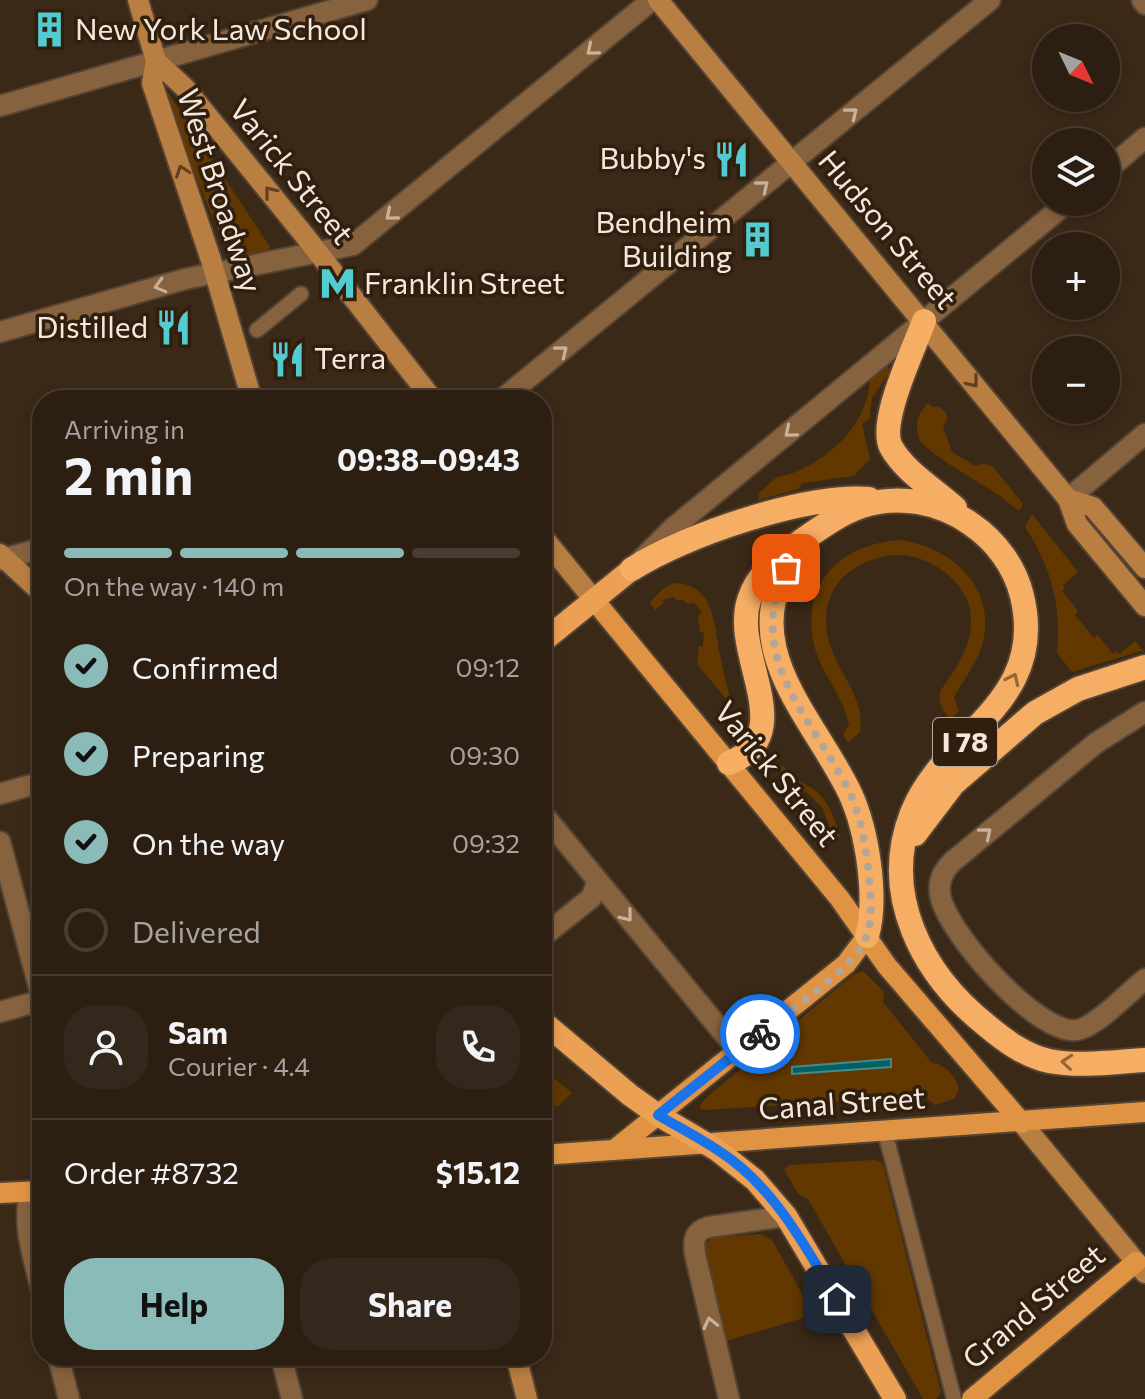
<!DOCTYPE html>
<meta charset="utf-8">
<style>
:root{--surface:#2c1f12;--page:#34271b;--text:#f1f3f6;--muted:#a6a29f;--line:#483d32;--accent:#8bbbb9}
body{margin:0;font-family:Commissioner,sans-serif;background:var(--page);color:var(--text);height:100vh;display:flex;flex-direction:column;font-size:30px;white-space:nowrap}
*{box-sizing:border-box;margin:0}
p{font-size:26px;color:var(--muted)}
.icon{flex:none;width:44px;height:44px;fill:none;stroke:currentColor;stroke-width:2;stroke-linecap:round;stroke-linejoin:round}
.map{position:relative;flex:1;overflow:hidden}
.sheet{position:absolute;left:32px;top:390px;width:520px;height:976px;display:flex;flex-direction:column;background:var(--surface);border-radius:32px;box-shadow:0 4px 12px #0003,0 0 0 2px var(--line)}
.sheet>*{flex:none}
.needle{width:52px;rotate:133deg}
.buttons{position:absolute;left:1032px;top:24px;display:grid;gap:16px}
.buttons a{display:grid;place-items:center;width:88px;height:88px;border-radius:50%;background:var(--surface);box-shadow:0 4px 12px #0003,0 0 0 2px var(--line);font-size:40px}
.pin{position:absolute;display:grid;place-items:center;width:68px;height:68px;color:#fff;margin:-34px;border-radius:16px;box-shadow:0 4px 12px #0006}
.courier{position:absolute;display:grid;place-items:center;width:80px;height:80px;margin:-40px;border:6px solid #1a73e8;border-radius:50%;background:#fff;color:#222;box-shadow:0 2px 10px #0007}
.summary em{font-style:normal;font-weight:700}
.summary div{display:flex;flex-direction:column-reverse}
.summary{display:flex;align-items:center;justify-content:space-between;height:136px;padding:0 32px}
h1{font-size:52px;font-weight:700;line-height:60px}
.bar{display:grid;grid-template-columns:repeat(4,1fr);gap:12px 8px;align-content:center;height:96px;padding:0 32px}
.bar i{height:10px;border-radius:6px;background:var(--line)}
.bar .selected{background:var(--accent)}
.bar p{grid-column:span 4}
.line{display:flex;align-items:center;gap:20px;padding:0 32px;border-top:2px solid var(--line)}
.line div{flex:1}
.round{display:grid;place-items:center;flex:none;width:84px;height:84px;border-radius:32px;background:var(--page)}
ol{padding:0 32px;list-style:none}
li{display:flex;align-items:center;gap:24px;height:88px}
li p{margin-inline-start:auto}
li .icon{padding:8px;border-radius:50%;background:var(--accent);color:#111;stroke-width:4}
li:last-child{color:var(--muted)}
li i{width:44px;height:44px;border:4px solid var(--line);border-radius:50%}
.action{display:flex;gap:16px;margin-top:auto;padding:16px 32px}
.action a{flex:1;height:92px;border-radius:32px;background:var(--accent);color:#111;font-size:32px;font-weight:700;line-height:92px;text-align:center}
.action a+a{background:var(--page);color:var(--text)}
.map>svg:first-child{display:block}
.green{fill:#633800}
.water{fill:#006063;stroke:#498988;stroke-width:2}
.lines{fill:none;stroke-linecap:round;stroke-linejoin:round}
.pedestrian-casing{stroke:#554434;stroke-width:18}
.minor-casing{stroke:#554434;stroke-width:24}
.tertiary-casing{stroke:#554434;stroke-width:24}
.secondary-casing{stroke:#554434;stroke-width:24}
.primary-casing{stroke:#554434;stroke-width:24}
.trunk-casing{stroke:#554434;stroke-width:26}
.motorway-casing{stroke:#554434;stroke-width:28}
.pedestrian{stroke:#87623e;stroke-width:14}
.minor{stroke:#87623e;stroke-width:20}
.tertiary{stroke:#87623e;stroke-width:20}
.secondary{stroke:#b97e42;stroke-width:20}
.primary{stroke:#e09443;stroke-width:20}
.trunk{stroke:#eba054;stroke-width:22}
.motorway{stroke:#f6ad64;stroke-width:24}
.oneway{stroke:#c8b29d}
.oneway2{stroke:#604020}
.oneway3{stroke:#936639}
.done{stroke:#b3a598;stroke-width:8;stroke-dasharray:0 14.4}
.route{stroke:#1a73e8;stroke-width:10}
.labels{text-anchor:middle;stroke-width:7;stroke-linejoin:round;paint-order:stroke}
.shield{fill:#301f0e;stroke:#b9ac9f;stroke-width:2}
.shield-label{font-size:28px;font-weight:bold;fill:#f4e8dd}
.poi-label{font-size:30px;fill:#f4e8dd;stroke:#301f0e;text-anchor:start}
.street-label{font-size:30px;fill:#f4e8dd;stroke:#301f0e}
</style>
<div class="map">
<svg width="1145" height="1399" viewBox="0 0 1145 1399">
<rect width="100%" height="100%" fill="#3b2918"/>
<path class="green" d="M163,85L268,244L270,247L267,252L235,259L228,255L159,86Z
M887,366L891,370L872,398L869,419L862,424L870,459L854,476L802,483L798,489L758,500L759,493C765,488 772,480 778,477C784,475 791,474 796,472C835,454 867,423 870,380Z
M928,403L932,407H939L946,412L947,420L943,427L952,452L975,466L984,463L993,467L1023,504L1019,511C988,484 947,468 920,441C914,425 917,415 928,403Z
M1032,514L1078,572L1063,585L1065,588L1062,591L1078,611L1075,615L1094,638L1098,635L1113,654L1117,651L1119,654L1135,641L1145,653L1141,651L1072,672L1057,653C1062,605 1051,567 1025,527Z
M900,540C956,548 1003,594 979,654C972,669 962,683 954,697L959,711L951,719C941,710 938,703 941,690C957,667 972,646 971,618C970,583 931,555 898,555C882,555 865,561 852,570C839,578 832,589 828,604C815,658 868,687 860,732L848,743L843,734L849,725C844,696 821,674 814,645C800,583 841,544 900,540Z
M674,583C715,584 714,625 720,655C723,672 728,689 732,706L697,664L699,646H703L704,633L700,632L698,616L702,613L694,602L689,604L683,600H676L674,597L663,600L664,603L655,610L650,602L664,588Z
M773,764L784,766C792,777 798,781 810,787C828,798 835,818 840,838L833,835L823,809L808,793L793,786L780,770L770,769Z
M863,971L884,992L883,1002L932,1063C946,1065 955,1075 959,1089L954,1099L935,1105L924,1096L706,1110L701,1109L700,1105L707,1097L854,974Z
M542,1069L572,1093L557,1107L542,1093Z
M874,1160L881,1162L884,1168L941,1392L936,1399H923L808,1199L798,1194L784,1169L789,1165Z
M760,1234L772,1240L814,1315L726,1341L704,1250L706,1243L712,1238Z"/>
<path class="water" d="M891,1059V1067L792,1074V1067Z"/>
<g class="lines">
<defs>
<path id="pedestrian" d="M257,330L301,294
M885,1132L954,1399"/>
<path id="minor" d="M1142,0L1145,4
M0,106L367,0
M1106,171L1145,138
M0,332L185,279L353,245L652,0
M501,400L990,0
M1068,499L1145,434
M642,559L673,528L1068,202
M0,560L42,548
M1145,712L1096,743L952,862C943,871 938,881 940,894C945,931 1038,1036 1077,1030C1096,1027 1129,992 1145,979
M542,813L739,1052
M0,842L42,998
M542,937L591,898L598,881
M0,1012L42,1000
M30,1192C22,1227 34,1258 42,1292
M58,1356L69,1399
M281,1356L292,1399
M729,1399L695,1254C693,1240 694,1231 709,1227L786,1216"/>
<path id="tertiary" d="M0,794L42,782"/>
<path id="secondary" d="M138,0L156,61L152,83L211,260L252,400
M658,0L1068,499L1077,524L1145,606
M156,61L185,88L305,236L433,400
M1068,499L1093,507L1145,568
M542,536L594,600
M0,554L42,593
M1022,1123L1145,1273
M516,1356L527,1399"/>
<path id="primary" d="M594,600L840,899L887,966L1022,1123
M614,1150L846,964L867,936
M542,1155L1145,1112
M0,1193L42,1191
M972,1399L1136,1262"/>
<path id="trunk" d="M542,642L632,569
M542,1021L630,1095L658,1115L717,1150L755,1180L786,1216L895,1399"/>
<path id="motorway" d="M924,321C914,349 878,422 891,447C904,471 935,490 955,508
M798,551C729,642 812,714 850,793C867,830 878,897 867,936
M632,569C685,535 806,494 869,499
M729,763C801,734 731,655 749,600C757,574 779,557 800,542C820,528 839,514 862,506C899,494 940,502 971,524C996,541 1015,567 1022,596C1048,704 944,732 912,813C880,894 922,974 986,1025C1004,1040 1025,1056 1049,1061C1080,1067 1113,1062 1145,1060
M915,834L953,784L1035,713L1078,689L1145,667"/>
</defs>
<use href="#pedestrian" class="pedestrian-casing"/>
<use href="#minor" class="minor-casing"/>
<use href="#tertiary" class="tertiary-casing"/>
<use href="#secondary" class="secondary-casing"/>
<use href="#primary" class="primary-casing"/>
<use href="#trunk" class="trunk-casing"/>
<use href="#motorway" class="motorway-casing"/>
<use href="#pedestrian" class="pedestrian"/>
<use href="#minor" class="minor"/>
<use href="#tertiary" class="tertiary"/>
<use href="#secondary" class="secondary"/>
<use href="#primary" class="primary"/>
<use href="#trunk" class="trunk"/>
<use href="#motorway" class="motorway"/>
</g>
<defs><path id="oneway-chevron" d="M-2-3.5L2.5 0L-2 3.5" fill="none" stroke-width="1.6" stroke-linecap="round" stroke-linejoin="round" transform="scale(2)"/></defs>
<g class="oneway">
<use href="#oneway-chevron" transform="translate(592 50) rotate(140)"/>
<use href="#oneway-chevron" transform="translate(852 113) rotate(-39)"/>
<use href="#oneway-chevron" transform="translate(763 186) rotate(-39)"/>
<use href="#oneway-chevron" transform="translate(391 215) rotate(140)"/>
<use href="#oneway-chevron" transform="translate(160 286) rotate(164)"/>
<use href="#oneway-chevron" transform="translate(562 351) rotate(-39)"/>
<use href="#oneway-chevron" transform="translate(790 432) rotate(140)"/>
<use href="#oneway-chevron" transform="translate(986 833) rotate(-40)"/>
<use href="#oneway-chevron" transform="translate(627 916) rotate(51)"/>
<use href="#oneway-chevron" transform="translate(710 1323) rotate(-103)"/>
</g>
<g class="oneway2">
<use href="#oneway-chevron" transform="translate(182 171) rotate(-109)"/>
<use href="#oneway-chevron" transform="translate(270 192) rotate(-129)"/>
<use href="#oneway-chevron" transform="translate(973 382) rotate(51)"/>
</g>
<g class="oneway3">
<use href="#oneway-chevron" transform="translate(1013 679) rotate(-65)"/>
<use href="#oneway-chevron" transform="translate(1067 1062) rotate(-175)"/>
</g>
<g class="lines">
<path class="done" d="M760,1034C788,1012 844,974 862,946C873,927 871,907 870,886C867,854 863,821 849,791C811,715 744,660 786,568"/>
<path class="route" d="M760,1034L658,1115C683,1130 710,1143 733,1161C779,1196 807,1250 837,1299"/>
</g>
<defs>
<symbol id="building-bare" viewBox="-9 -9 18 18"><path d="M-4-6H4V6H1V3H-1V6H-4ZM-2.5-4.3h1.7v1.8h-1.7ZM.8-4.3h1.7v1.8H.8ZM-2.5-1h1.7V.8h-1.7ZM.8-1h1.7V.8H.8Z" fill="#52ccd0" stroke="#301f0e" stroke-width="2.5" paint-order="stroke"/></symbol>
<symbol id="restaurant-bare" viewBox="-9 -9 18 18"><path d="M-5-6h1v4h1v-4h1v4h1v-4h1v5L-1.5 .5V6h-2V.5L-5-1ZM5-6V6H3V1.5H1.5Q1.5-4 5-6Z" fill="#52ccd0" stroke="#301f0e" stroke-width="2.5" paint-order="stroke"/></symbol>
<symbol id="metro-bare" viewBox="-9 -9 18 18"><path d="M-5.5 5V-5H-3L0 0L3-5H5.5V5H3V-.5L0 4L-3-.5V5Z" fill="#52ccd0" stroke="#301f0e" stroke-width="2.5" paint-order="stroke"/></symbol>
</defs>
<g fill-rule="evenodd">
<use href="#building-bare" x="24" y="4" width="51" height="51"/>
<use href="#restaurant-bare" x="706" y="134" width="51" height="51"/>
<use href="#building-bare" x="732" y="214" width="51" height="51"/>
<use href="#metro-bare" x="312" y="258" width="51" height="51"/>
<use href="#restaurant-bare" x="148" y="302" width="51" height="51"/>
<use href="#restaurant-bare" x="262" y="334" width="51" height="51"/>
</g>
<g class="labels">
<rect class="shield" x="933" y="718" width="64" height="48" rx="6"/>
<g class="shield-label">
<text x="965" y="752">I 78</text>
</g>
<g class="poi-label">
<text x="75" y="40">New York Law School</text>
<text x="706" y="169" text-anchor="end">Bubby's</text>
<text x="732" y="233" text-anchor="end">Bendheim<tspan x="732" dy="34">Building</tspan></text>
<text x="364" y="294">Franklin Street</text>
<text x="148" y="338" text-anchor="end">Distilled</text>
<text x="314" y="369">Terra</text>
</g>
<g class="street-label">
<text transform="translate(291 172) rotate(51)" y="10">Varick Street</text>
<text transform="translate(219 191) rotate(72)" y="10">West Broadway</text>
<text transform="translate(887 230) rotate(50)" y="10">Hudson Street</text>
<text transform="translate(776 774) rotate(51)" y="10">Varick Street</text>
<text transform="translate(842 1104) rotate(-4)" y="10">Canal Street</text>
<text transform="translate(1034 1307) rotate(-40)" y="10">Grand Street</text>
</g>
</g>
</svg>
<div class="buttons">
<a><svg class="needle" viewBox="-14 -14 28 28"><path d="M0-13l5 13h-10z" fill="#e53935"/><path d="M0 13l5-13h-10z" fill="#a6a29f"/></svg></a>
<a><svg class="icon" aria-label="layers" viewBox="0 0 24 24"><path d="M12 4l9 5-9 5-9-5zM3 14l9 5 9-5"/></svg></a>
<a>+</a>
<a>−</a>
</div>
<div class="pin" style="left:786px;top:568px;background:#ea580c"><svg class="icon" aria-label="bag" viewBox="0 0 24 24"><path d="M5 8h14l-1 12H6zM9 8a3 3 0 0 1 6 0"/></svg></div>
<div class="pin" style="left:837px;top:1299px;background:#1f2937"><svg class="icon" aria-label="home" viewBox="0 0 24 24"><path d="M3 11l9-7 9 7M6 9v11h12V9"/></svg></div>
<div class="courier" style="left:760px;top:1034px"><svg class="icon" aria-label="bike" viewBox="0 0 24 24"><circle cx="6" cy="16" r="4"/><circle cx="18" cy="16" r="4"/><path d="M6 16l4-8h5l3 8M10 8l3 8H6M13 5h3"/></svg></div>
<section class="sheet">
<div class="summary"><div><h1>2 min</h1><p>Arriving in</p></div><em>09:38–09:43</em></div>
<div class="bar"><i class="selected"></i><i class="selected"></i><i class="selected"></i><i></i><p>On the way · 140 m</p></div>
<ol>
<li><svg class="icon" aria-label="check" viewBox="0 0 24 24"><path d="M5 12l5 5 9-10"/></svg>Confirmed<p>09:12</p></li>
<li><svg class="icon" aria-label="check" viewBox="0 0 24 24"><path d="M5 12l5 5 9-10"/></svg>Preparing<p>09:30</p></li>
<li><svg class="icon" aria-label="check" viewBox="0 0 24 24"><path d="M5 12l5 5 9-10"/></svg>On the way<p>09:32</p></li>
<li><i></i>Delivered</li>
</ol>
<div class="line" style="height:144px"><a class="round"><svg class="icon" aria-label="person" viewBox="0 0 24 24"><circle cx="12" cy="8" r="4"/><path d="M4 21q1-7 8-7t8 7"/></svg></a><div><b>Sam</b><p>Courier · 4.4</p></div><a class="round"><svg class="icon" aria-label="phone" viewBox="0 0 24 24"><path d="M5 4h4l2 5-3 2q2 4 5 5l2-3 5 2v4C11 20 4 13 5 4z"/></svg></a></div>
<div class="line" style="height:104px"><div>Order #8732</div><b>$15.12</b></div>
<div class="action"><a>Help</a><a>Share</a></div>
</section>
</div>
